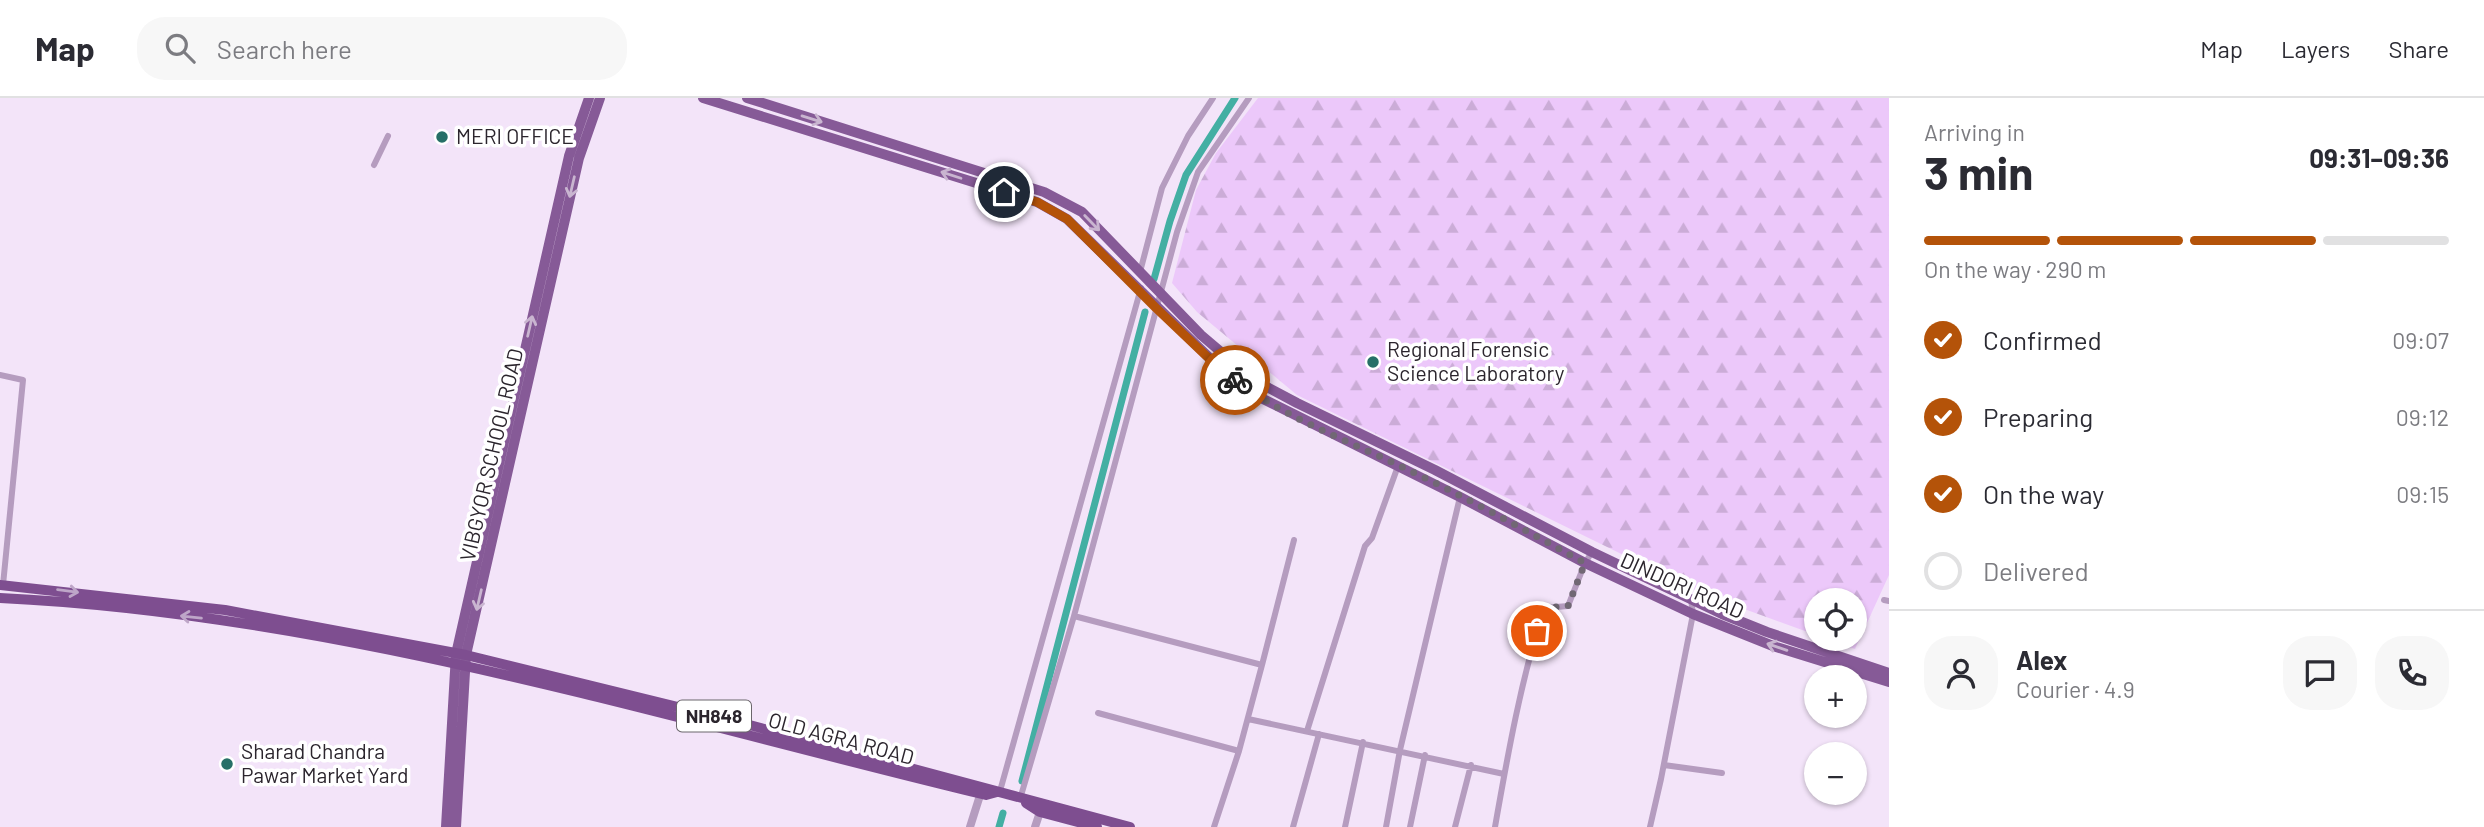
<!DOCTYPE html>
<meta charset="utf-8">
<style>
:root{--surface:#fff;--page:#f7f7f7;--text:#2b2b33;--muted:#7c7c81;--line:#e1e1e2;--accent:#b45309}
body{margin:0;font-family:Barlow,sans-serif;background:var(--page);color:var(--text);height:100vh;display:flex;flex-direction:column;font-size:26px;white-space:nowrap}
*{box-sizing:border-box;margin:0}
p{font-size:23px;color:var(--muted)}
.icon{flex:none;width:38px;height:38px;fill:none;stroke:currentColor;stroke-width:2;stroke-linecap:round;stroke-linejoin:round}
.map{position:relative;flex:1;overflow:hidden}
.drawer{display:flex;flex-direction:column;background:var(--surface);width:595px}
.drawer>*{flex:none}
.controls{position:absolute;left:1804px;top:490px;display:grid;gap:14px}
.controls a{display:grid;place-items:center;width:63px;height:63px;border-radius:50%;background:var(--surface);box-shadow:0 2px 5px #0004;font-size:35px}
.pin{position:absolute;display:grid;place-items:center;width:60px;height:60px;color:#fff;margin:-30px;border:4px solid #fff;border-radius:50%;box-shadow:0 2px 7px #0007}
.courier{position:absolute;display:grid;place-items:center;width:70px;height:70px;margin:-35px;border:5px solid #b45309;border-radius:50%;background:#fff;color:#222;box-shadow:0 2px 9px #0007}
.headline em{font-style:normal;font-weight:700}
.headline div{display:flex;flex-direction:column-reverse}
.headline{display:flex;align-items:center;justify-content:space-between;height:119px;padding:0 35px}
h1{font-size:46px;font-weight:700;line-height:52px}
.bar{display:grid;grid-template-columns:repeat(4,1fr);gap:10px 7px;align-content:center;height:84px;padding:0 35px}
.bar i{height:9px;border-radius:5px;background:var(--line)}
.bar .active{background:var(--accent)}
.bar p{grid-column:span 4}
.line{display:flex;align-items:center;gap:18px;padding:0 35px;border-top:2px solid var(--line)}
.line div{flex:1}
.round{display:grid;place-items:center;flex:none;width:74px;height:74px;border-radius:28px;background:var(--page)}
ol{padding:0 35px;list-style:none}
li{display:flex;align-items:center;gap:21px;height:77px}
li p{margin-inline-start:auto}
li .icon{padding:7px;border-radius:50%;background:var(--accent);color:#fff;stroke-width:4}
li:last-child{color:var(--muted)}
li i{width:38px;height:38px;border:4px solid var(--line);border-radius:50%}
header{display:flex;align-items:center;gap:42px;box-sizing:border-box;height:98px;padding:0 35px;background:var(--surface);border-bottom:2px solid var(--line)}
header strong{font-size:33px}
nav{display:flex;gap:38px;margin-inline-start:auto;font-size:24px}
.search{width:490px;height:63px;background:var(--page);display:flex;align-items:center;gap:18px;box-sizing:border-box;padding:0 24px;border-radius:28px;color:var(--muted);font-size:26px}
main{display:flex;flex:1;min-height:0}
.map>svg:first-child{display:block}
.forest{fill:url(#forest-firs)}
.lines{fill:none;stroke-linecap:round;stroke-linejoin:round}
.canal{stroke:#43afa3;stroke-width:7}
.minor{stroke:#b59cbf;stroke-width:6}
.tertiary{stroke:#b59cbf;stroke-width:8}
.primary{stroke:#865a97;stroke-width:10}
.trunk{stroke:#7e4e90;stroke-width:10}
.oneway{stroke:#c9b5d0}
.oneway2{stroke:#bea6c8}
.done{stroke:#716874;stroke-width:7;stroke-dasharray:0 12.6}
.route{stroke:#b45309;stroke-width:9}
.poi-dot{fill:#266f67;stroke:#fff;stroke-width:2.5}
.labels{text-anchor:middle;stroke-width:7;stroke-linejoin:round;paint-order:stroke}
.shield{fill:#fff;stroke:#6b666c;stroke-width:2}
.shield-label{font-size:19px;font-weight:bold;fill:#2b252d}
.poi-label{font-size:21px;fill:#2b252d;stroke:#fff;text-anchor:start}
.street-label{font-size:21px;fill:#2b252d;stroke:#fff}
</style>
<header>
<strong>Map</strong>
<div class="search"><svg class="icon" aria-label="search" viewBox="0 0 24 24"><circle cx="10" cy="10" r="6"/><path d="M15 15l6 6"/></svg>Search here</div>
<nav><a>Map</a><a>Layers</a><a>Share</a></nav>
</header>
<main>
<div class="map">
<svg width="1889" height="729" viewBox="0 0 1889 729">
<defs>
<pattern id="forest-firs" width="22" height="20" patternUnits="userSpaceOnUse" patternTransform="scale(1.75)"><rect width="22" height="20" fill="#ecc8fa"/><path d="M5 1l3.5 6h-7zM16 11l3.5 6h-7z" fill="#cbacd7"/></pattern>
</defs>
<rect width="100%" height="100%" fill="#f3e4f9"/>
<path class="forest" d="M1258,0H1889V477L1855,551L1826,541H1855V502H1816V537L1703,496L1297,297L1197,214L1172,185L1196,92L1216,55Z"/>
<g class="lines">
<path class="canal" d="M1154,181L1170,123L1186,77L1235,0
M1022,683L1145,214
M999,729L1003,715"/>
<path class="minor" d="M374,67L388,38
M1140,174L1162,90L1188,38L1213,0
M0,277L23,282L3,487
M1884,502L1889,503
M1074,518L1262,567L1239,653L1214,729
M1262,567L1294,442
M1098,615L1239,653
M1248,621L1504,676
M1307,633L1365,448L1372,440L1398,368
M1664,667L1722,675
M1000,693L1141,190
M1020,701L1074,518L1177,134L1198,74L1249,0
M1293,729L1319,636
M1345,729L1363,644
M1386,729L1400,652L1460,399
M1410,729L1425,657
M1455,729L1471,667
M1495,729C1508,655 1521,582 1544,510L1568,508L1585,465L1592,454
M1650,729L1661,681L1693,516L1691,501"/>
<path class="tertiary" d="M970,729L982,691
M1035,729L1041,711"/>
<path class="primary" d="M703,0L1037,104L1067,121L1221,271L1253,296L1460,399L1585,465L1693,516L1773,548L1889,584
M747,0L1044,94L1082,114L1201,237L1254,282L1297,305L1435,372L1592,454L1722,516L1767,534L1889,575
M446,729L456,556L569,58L589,0
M456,729L466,557L579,60L600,0"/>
<path class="trunk" d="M0,487L225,512L466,557L731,622L1130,729
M0,500C337,516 661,619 986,697L997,694
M1026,705L1040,714L1097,729"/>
</g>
<defs><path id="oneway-shaft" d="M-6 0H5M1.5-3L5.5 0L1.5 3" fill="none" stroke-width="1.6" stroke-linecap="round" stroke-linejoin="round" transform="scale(1.75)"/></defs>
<g class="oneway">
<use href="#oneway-shaft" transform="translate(812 21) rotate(17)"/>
<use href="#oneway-shaft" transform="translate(951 77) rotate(-162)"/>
<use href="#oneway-shaft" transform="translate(572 89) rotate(103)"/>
<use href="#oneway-shaft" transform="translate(1092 125) rotate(46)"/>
<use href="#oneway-shaft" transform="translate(530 228) rotate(-77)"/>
<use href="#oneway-shaft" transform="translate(479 502) rotate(103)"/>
<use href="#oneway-shaft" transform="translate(1777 549) rotate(-161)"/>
</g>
<g class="oneway2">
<use href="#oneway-shaft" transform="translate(68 493) rotate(7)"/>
<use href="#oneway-shaft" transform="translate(191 519) rotate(-174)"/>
</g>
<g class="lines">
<path class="done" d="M1235,282C1283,318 1341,340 1396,366C1460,396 1523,431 1585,465L1568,508L1544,510L1537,533"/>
<path class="route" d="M1004,94L1037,104L1067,121L1156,210L1220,271L1235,282"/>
</g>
<g class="poi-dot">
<circle cx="442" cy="39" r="7"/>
<circle cx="1373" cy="264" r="7"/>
<circle cx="227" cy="666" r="7"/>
</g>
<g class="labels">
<rect class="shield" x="677" y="602.5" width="74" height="31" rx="5"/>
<g class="shield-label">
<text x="714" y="625">NH848</text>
</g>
<g class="poi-label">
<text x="456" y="46">MERI OFFICE</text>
<text x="1387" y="259">Regional Forensic<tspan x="1387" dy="24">Science Laboratory</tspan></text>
<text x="241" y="661">Sharad Chandra<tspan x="241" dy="24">Pawar Market Yard</tspan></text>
</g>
<g class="street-label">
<text transform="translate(492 357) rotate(-77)" y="7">VIBGYOR SCHOOL ROAD</text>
<text transform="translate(1682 488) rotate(24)" y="7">DINDORI ROAD</text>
<text transform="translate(841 641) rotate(15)" y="7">OLD AGRA ROAD</text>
</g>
</g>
</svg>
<div class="controls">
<a><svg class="icon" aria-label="locate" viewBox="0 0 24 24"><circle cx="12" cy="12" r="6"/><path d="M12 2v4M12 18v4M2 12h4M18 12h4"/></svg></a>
<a>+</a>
<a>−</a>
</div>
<div class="pin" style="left:1537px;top:533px;background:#ea580c"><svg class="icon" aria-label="bag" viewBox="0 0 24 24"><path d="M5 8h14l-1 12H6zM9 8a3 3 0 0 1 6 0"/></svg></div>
<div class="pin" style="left:1004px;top:94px;background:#1f2937"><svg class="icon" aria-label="home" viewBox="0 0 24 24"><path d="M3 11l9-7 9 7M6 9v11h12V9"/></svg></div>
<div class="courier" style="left:1235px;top:282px"><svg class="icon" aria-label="bike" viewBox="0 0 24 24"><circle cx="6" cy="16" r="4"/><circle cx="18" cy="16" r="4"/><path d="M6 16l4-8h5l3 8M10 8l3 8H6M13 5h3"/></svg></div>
</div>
<section class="drawer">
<div class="headline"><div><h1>3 min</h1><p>Arriving in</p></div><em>09:31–09:36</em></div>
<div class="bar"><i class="active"></i><i class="active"></i><i class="active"></i><i></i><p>On the way · 290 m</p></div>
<ol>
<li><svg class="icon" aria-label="check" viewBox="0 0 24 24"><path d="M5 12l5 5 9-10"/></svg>Confirmed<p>09:07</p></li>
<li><svg class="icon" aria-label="check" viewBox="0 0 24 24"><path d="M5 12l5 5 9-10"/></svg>Preparing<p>09:12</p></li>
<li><svg class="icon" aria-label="check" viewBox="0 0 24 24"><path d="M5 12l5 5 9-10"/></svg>On the way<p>09:15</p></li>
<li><i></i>Delivered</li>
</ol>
<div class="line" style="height:126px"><a class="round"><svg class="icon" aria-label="person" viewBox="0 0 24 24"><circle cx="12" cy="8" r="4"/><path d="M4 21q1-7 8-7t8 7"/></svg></a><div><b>Alex</b><p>Courier · 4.9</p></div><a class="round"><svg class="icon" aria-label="chat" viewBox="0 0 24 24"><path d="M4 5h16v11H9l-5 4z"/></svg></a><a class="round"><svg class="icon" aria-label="phone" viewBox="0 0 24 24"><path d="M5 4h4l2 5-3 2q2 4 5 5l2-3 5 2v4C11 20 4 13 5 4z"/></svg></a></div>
</section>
</main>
